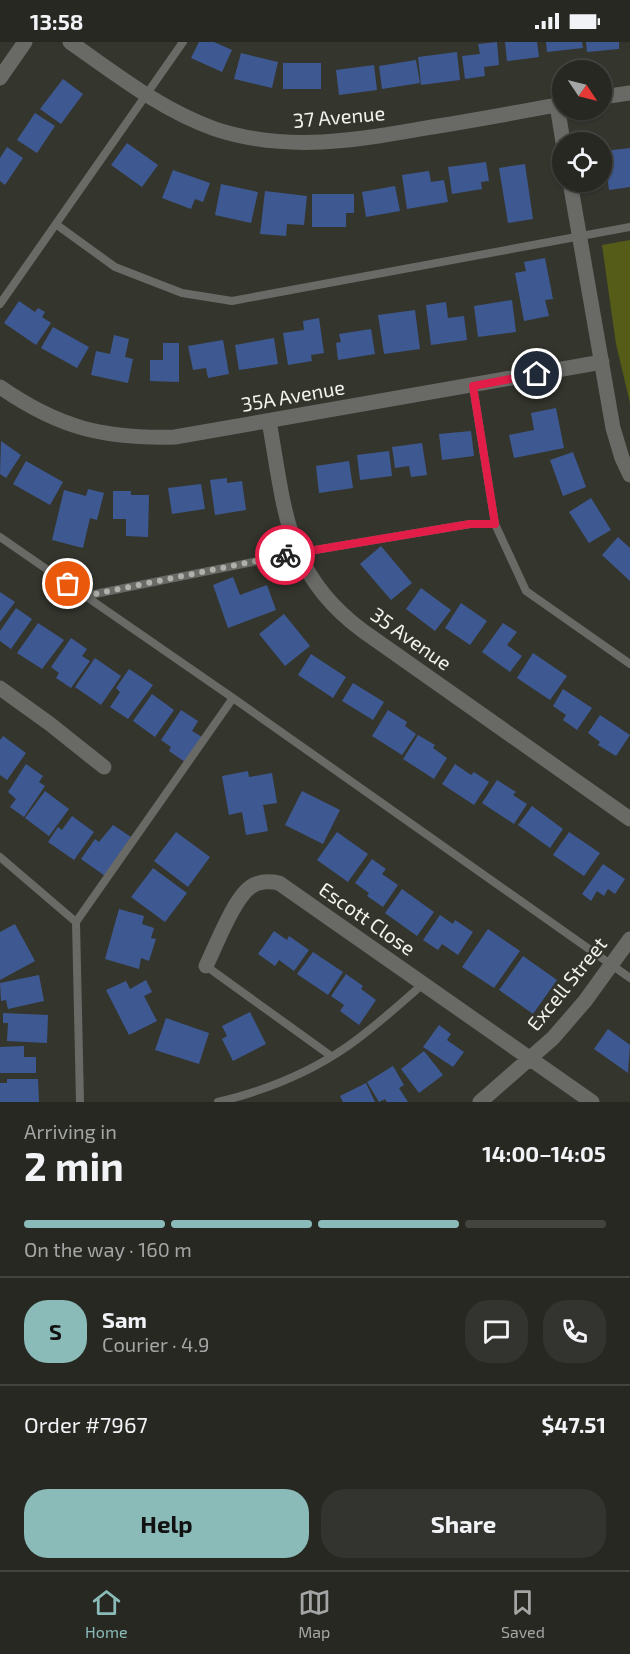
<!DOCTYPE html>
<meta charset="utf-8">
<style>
:root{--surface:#272822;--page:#33342f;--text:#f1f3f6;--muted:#a4a6a5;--line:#434440;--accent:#8bbbb9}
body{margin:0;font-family:"Exo 2",sans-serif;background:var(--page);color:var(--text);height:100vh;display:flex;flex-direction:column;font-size:22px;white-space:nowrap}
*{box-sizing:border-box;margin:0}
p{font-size:20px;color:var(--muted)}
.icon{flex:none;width:33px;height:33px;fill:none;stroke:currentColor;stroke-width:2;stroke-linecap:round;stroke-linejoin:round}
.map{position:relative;height:1060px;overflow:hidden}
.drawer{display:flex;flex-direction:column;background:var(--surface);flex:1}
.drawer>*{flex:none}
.needle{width:39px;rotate:125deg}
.fabs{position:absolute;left:552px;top:18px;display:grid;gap:12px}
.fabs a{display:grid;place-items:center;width:60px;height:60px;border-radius:50%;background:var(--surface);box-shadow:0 2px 4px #0004,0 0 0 2px var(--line);font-size:30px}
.pin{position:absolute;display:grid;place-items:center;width:51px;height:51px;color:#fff;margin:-26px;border:3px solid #fff;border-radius:50%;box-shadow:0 2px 6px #0007}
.courier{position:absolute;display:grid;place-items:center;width:60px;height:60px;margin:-30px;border:4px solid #e11d48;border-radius:50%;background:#fff;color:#222;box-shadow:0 2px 8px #0007}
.head em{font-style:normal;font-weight:700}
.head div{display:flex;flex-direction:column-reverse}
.head{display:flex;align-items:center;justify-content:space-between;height:102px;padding:0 24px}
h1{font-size:39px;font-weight:700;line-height:45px}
.bar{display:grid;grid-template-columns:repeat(4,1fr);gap:9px 6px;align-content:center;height:72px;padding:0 24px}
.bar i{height:8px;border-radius:4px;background:var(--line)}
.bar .selected{background:var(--accent)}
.bar p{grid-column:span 4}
.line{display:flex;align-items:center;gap:15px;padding:0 24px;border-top:2px solid var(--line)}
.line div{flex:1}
.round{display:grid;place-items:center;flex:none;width:63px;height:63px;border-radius:24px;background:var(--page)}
.primary-button{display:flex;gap:12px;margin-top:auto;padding:12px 24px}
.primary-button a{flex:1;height:69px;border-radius:24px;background:var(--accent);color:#111;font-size:24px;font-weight:700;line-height:69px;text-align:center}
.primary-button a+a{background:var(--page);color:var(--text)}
.status{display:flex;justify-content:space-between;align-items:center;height:42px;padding:0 30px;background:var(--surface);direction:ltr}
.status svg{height:16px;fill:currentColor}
.tab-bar{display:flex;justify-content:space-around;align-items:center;height:84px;border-top:2px solid var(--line);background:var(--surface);font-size:16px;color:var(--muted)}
.tab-bar a{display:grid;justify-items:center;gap:3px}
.tab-bar .selected{color:var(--accent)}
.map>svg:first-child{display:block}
.green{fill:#555c17}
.building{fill:#3e5992}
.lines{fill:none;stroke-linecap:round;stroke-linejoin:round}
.service{stroke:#696a66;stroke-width:8}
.minor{stroke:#696a66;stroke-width:15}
.done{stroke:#b0b0aa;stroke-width:6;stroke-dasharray:0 10.8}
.route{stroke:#e11d48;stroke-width:8}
.labels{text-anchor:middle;stroke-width:4.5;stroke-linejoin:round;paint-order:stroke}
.street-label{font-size:20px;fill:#f2f3ed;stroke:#34352d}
</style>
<div class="status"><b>13:58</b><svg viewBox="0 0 49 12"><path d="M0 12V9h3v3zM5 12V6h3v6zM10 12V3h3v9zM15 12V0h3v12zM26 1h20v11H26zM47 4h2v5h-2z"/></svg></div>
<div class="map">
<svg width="630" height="1060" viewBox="0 0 630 1060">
<rect width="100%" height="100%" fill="#34352d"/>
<path class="green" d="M630,198V361L616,302L602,203Z"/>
<path class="building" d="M199,0H214L232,8L222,30L191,16Z
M497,0L499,23L484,25L485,34L465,37L462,14L480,12L478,2Z
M505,0H537L539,15L507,19Z
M546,0H582L583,6L547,10Z
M586,0H619V7L587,10Z
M457,10L460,38L421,43L418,15Z
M241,11L278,20L272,46L234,37Z
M416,18L420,41L382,47L379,24Z
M283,21H321V47H283Z
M374,23L377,48L339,53L336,28Z
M63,37L83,52L61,82L40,67Z
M35,71L55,84L37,111L17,98Z
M127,101L158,123L142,145L111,123Z
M7,105L23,116L5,143L0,139V116Z
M630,106V145L609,148L604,109Z
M486,120L489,139L481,140L482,147L452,152L448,125Z
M525,122L533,177L508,181L499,126Z
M173,128L210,141L203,160L195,157L191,167L162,156Z
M429,129L431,140L444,138L448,160L407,167L402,133Z
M221,142L258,150L251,181L215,173Z
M395,144L400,169L366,175L362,150Z
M265,149L307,154L304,183L287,182L286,194L260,192Z
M312,152H354V171H346V185H312Z
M545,216L553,257L545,258L549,274L524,279L515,231L526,229L524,220Z
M512,258L516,290L478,295L474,264Z
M19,259L35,270L38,266L45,270L42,275L51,281L36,303L4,281Z
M446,260L448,276L464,274L467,298L431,303L426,263Z
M415,268L420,307L384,312L378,273Z
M319,276L324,311L311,313L312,319L288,323L283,291L304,288L303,279Z
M53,285L89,305L77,326L41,306Z
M371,287L375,312L338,318L336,301L341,300L339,292Z
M114,293L129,297L125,315L133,317L128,341L91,333L96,309L110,312Z
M274,296L278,322L239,328L235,303Z
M223,298L229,332L208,336L206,326L193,328L188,304Z
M163,301H179V340L150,339V318H163Z
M556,366L564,406L514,416L509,393L534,388L531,371Z
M471,389L474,414L442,418L439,392Z
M1,399L21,413L6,436L0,432Z
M422,401L427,433L411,435L409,424L395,426L392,405Z
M389,409L392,434L360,438L357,413Z
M573,410L586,445L563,454L550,418Z
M26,419L63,440L50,463L13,442Z
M349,419L353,446L319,451L316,424Z
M227,436V441L242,439L246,468L215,473L210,438Z
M201,442L205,467L172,472L168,446Z
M88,447L104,451L97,478L90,476L83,506L52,498L64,448L86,454Z
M113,449H131V453H149L148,495L126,494V477H113Z
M591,456L611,488L589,501L569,470Z
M618,495L630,506V539L602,513Z
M381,504L412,541L391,558L360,522Z
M233,535L240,553L267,543L276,568L228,586L213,543Z
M421,546L451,568L435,589L406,567Z
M0,550L15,560L0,580Z
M461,561L487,579L470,603L445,586Z
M16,566L32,577L11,607L0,599V589Z
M284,572L310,604L285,624L259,592Z
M38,581L64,598L42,627L17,611Z
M503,581L517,590L507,603L522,614L510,630L482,610Z
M71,596L87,607L82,614L90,619L71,646L56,636L59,631L51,625Z
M533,611L567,634L550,658L517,636Z
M311,612L346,635L333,656L298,633Z
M95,616L121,634L101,663L75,645Z
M129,627L153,643L128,677L110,665L120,650L116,646Z
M353,641L384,660L373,678L342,659Z
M563,647L592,666L577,688L563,678L566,673L553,664Z
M152,652L174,668L155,695L133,679Z
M181,668L198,679L192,689L202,695L185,720L169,709L171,705L161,698Z
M388,668L407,680L405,684L416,692L402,713L372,694Z
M600,673L630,693L616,714L598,703L600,700L588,691Z
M418,693L435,703L433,706L447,716L434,737L403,717Z
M3,694L26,711L7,738L0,733V698Z
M26,722L43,734L39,740L45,744L24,775L10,765L16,757L8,750Z
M455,722L471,733L474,730L489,740L474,763L442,742Z
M248,729L249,735L272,731L277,761L263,763L268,789L246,793L242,770L229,773L222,734Z
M497,738L516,750L513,753L527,762L514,782L482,761Z
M45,749L69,767L49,794L25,776Z
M302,749L340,768L323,802L285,783Z
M532,764L563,787L550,806L518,783Z
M72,774L94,790L74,818L48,800L58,785L62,788Z
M113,783L131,795L105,834L81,817L95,797L99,800Z
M176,790L210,815L188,845L154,819Z
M337,790L368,812L348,840L317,818Z
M569,790L600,811L584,834L553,813Z
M372,817L386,827L382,832L398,843L383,865L367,854L369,851L355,841Z
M603,822L625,837L615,852L608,847L604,854L597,849L591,859L582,852Z
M153,826L187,851L165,880L131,855Z
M402,847L434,870L417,894L385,871Z
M119,867L144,874L142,882L154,886L151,896L156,897L149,919L141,916L139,927L105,917Z
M440,873L453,882L455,878L473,890L458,913L442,902L438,908L423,898Z
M15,882L35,919L0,938V890Z
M488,887L520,909L494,946L462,925Z
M274,889L287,898L289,894L309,908L294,929L279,918L275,924L258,912Z
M313,910L343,930L328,953L297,932Z
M523,914L557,938L533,972L499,948Z
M346,932L363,944L361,947L376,958L359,983L340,969L344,963L331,954Z
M39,933L44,959L8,967L6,958L1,959L0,941Z
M146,938L152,950L144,954L157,979L129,993L106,948L126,939L130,947Z
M250,970L266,1002L233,1019L222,997L227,994L222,984Z
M3,971L48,973L47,1001L7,999L8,981H3Z
M166,976L209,991L199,1022L155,1008Z
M439,983L451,992L447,998L464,1010L453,1025L423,1005Z
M608,987L630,1003L628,1031L594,1007Z
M24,1004V1015H36V1031H0V1005Z
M424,1009L443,1033L419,1051L401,1027Z
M393,1024L404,1043L399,1046L408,1060H387L385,1057L379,1060L367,1040Z
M7,1037H38L39,1060H0V1041H7Z
M366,1041L375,1060H343L340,1054Z"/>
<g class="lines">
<path class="service" d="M57,183L115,225L182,251L232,259L630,185
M0,262L183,0
M473,344L495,482L526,549L630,622
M0,495L233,656
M85,554L297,511L470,482H495
M0,815L76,880L80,1060
M76,880L233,656L630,936
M206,924L331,1014
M218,1060C264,1049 309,1031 348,1004C375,985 399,963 423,942"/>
<path class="minor" d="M70,0C116,32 161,68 215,87C287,111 359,98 432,85C475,78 519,70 562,62
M0,36L25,0
M602,55L630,51
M557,63L563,100
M570,140L613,386L622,416L630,433
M0,345C59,386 104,397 175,395L602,320
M269,379C285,467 285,532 363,589L630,777
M0,646L50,682L104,725
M206,924C216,904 234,855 252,844C260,839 270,839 279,841L592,1060
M480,1060L553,996L585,959L630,897"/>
</g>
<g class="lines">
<path class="done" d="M68,542L85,554L285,513"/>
<path class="route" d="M285,513L470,482H495L473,344L537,332"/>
</g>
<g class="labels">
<g class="street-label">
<text transform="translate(339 75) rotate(-5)" y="7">37 Avenue</text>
<text transform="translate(293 354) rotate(-10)" y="7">35A Avenue</text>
<text transform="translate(411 597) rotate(35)" y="7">35 Avenue</text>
<text transform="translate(367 877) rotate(35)" y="7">Escott Close</text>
<text transform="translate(567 942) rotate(-51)" y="7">Excell Street</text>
</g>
</g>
</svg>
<div class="fabs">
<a><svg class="needle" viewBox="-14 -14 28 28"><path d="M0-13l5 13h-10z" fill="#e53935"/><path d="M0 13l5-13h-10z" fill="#a4a6a5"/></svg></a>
<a><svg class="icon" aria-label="locate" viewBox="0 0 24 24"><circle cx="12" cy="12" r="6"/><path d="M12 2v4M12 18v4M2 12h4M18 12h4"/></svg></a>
</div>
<div class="pin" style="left:68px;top:542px;background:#ea580c"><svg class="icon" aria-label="bag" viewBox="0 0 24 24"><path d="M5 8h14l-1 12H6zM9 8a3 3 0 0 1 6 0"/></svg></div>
<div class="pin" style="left:537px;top:332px;background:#1f2937"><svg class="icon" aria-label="home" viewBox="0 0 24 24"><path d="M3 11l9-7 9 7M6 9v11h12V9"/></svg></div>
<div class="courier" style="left:285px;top:513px"><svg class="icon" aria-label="bike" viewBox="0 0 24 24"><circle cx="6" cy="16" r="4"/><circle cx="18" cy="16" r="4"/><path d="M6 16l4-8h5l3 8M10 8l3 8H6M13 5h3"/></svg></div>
</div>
<section class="drawer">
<div class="head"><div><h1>2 min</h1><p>Arriving in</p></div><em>14:00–14:05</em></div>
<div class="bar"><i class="selected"></i><i class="selected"></i><i class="selected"></i><i></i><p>On the way · 160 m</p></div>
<div class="line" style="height:108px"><b class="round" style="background:var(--accent);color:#111">S</b><div><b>Sam</b><p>Courier · 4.9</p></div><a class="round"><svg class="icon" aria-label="chat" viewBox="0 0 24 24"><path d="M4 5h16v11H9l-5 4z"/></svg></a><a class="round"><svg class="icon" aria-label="phone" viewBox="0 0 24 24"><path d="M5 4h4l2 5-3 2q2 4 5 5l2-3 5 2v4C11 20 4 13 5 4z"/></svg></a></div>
<div class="line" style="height:78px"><div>Order #7967</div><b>$47.51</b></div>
<div class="primary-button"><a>Help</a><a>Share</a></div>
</section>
<nav class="tab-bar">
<a class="selected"><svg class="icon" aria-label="home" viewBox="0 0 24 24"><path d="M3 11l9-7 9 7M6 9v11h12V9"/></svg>Home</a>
<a><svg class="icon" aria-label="map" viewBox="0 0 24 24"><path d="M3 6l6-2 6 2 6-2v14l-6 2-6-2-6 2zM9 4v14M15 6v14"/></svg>Map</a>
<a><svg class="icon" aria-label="saved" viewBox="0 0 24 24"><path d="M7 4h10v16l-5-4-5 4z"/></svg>Saved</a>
</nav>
